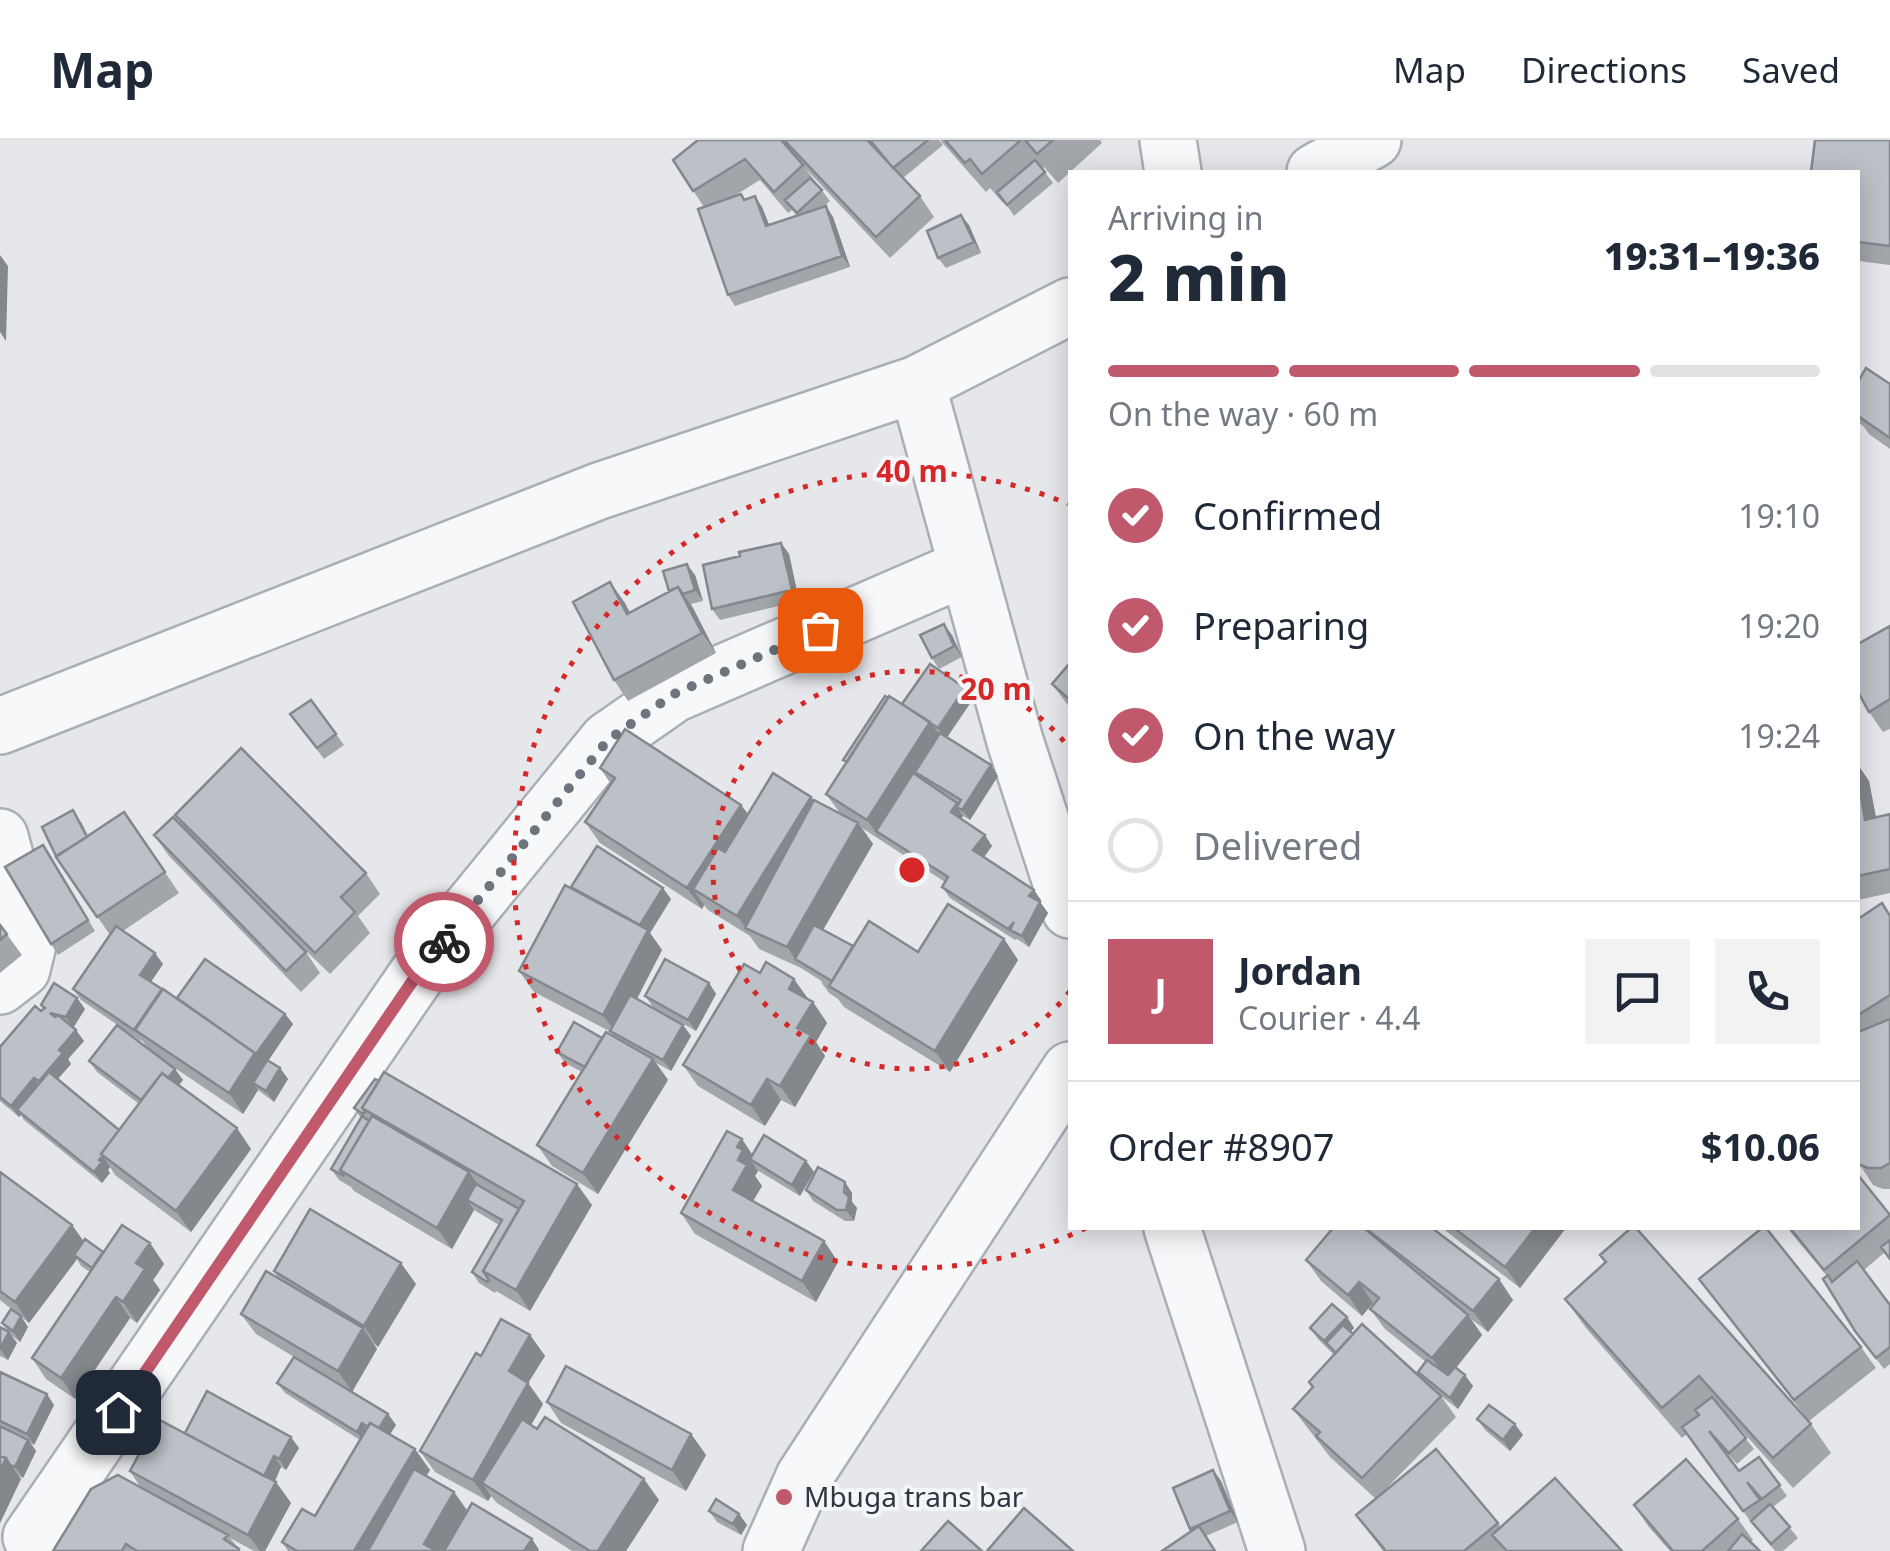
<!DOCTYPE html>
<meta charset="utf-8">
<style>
:root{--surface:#fff;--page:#f2f2f3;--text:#1f2937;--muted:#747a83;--line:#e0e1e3;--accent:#c1596d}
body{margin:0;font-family:"Noto Sans",sans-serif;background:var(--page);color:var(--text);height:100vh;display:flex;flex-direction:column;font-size:38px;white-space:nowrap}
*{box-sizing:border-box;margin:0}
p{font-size:32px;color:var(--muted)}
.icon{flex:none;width:55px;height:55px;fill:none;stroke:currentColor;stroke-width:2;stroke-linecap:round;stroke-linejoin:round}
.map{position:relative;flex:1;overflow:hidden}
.drawer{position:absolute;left:1068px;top:30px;width:792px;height:1060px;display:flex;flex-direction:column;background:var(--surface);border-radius:0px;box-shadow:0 5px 25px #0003}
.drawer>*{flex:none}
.pin{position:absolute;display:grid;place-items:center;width:85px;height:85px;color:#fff;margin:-42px;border-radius:20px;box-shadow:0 5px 15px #0006}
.courier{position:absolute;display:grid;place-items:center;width:100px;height:100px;margin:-50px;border:8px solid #c1596d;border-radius:50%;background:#fff;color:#222;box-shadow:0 2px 12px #0007}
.head em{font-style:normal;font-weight:800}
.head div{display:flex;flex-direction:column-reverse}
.head{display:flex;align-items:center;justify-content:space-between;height:170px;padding:0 40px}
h1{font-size:65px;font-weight:800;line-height:75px}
.bar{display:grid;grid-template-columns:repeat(4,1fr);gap:15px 10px;align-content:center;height:120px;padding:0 40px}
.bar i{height:12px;border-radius:8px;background:var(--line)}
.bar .current{background:var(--accent)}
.bar p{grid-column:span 4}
.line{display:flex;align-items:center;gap:25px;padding:0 40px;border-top:2px solid var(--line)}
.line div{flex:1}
.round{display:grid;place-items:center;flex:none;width:105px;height:105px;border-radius:0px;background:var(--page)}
ol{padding:0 40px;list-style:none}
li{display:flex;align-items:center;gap:30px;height:110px}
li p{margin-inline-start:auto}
li .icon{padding:10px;border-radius:50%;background:var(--accent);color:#fff;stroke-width:4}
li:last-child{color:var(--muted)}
li i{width:55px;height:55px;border:5px solid var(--line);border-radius:50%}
header{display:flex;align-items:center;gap:60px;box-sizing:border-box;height:140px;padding:0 50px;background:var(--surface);border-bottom:2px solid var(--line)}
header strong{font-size:48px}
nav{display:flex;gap:55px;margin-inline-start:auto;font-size:35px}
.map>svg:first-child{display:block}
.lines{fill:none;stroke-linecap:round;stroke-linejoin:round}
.street-casing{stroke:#aaaeb5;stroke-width:60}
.street{stroke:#f7f8fa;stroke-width:55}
.wall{fill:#a2a6ab;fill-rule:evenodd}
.shaded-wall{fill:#84878b}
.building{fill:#bcc1c7;stroke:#84878b;stroke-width:2.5}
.done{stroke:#6e747d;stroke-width:10;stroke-dasharray:0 18}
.route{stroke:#c1596d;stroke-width:12}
.ring{fill:none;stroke:#d62828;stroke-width:5;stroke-dasharray:5 10}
.poi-dot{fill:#c1596d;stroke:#f4f6f8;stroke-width:4}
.labels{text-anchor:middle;stroke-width:8;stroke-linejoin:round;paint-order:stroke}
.poi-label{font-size:28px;fill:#2e3642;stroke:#f4f6f8;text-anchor:start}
.centre{fill:#d62828;stroke:#f4f6f8;stroke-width:5}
.ring-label{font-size:30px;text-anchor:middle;font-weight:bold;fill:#d62828;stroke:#f4f6f8;stroke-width:8;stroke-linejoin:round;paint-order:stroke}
</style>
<header>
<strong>Map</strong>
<nav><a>Map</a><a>Directions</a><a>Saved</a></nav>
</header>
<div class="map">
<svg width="1890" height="1411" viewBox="0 0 1890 1411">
<rect width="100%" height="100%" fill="#e5e7eb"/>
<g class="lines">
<defs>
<path id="street" d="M1168,0L1173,32
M1315,32L1373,0
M917,244L1015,601L1070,770
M0,586L599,351L917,244L1070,166
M0,697L28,804L22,829L0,846
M1172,1088L1277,1411
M31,1397L418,833L608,600L674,554L967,427
M771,1411L804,1337L1070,930"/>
</defs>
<use href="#street" class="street-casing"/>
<use href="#street" class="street"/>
</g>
<path class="wall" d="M784,0H939L943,5L903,38L920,56L934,77L890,118L805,28L830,61L823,67L833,77L850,127L735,166L728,155L704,67L673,20L795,16ZM760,40L788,73L792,70L797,76L769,85L762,67L745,60L741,54L734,56Z
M940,0H1100L1102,3L1058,43L1044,27L1042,28L1053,43L1014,76L1004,61L1003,63L990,48L986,52Z
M1890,0V125L1858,121V32Z
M969,85L981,113L946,128L938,118Z
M1858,242L1890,244V309L1869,294L1864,287L1858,282Z
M781,403L789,414L799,461L720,480L712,469L740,416Z
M695,435L703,461L691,464L716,513L628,561L614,540L610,442L630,472L669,451Z
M1890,486V589L1883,592L1869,572Z
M952,495L962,517L939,529L932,518Z
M1070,523V568L1052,544Z
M973,559L947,597L998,636L970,680L963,676L961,679L992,706L984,717L1041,760L1040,762L1048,773L1029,807L1017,799L1015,800L950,758L942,747L945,742L862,688L873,704L823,790L853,806L918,812L1004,799L1018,820L950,932L844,867L838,859L829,853L821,842H823L801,828L759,809L750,796L708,770L704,765L702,769L600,703L585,682L611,644L600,628L741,665L748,674L811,657L814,661L840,673L826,654L846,623L843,620L902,564Z
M311,560L344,605L324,619L290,574Z
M1858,625L1869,641L1876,677L1890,674V753L1858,760Z
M124,672L179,753L123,791L163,824L151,842L177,858L285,874L293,884L268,921L280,928L288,939L274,962L258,950L243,974L172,926L183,940L179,945L251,1009L191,1092L115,1035L110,1027L108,1030L110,1033L102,1043L24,980L21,975L19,977L0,961V907L43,869L41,865L77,858L85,869L73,888L84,901L68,919L71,924L58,939L119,990L139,964L97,932L89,921L147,908L142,900L141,901L81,860L73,849L110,795L56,717L81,681L88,696Z
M175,675L366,733L380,754L358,776L370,793L330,834L264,770L306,812L320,833L301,852L169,716L154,695L184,687Z
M50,716L95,791L58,815L51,804Z
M671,759L650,793L662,810L637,859L683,885L691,896L671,931L656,923L668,940L598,1054L552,1026L537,1005L582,932L565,923L557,912L614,896L611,892L534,852L519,831Z
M1890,775V1049H1883L1873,1045L1858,1022V779Z
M0,785L22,815L0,833Z
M709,843L716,854L696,891L653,867L645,856Z
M808,860L813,862L827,883L816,902L825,916L795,967L781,960L765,986L698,946L683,925Z
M375,939L592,1065L530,1171L496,1151L495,1153L479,1143L472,1132L499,1085L474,1070L452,1109L354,1051L351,1047L339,1040L331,1029L361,978L354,968Z
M752,1014L806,1021L814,1032L800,1056L757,1030L754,1025L758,1031L755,1036L762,1046L753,1061L824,1101L838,1122L816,1162L695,1094L681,1073Z
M0,1032L72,1085L83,1101L103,1112L150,1103L164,1124L153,1140L160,1150L137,1183L130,1178L75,1259L46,1239L32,1218L90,1132L81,1126L77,1119L29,1183L0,1160Z
M806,1050L852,1053V1062L857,1068L854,1081H845L813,1061Z
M1890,1074V1120L1885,1112L1864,1130L1890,1165V1224L1884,1229L1855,1191L1827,1136L1787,1088H1858Z
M1432,1088L1513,1160L1488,1192L1471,1179L1482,1195L1456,1228L1473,1246L1458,1269L1441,1256L1456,1277L1379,1356L1436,1309L1501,1387L1622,1411H1383L1356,1375L1376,1359L1330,1317L1293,1269L1313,1247L1334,1215L1318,1199L1310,1188L1347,1177L1354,1188L1350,1192L1422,1238L1418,1232L1426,1222L1385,1189L1370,1169L1374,1164L1373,1163L1362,1176L1321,1141L1306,1120Z
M1442,1088H1566L1520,1148Z
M1600,1115L1811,1284L1831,1313L1793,1348L1719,1265L1754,1309L1737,1324L1719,1304L1739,1331L1759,1317L1787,1356L1773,1367L1798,1398L1783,1411H1775L1751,1382L1687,1294L1682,1298L1586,1188L1565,1159L1605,1123Z
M274,1131L416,1144L378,1207L374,1204L377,1209L352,1252L388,1274L396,1285L390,1294L430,1330L426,1336L454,1352L467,1371L532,1399L539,1410L538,1411H288L282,1402L315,1376L360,1300L285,1253L277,1243L294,1217L256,1194L241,1174L278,1138Z
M1699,1139L1861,1207L1876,1228L1809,1281Z
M2,1183L28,1187L20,1202L11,1195L17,1203L8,1220L0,1216V1187L7,1191Z
M530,1195L545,1216L528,1243L543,1264L531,1285L659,1360L626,1411H572L497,1363L491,1356L488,1361L435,1332L420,1311L481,1216Z
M0,1232L54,1265L34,1305L31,1303L36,1311L23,1338L18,1336L21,1339L0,1383Z
M547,1262L691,1294L706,1315L686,1351L561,1283Z
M1477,1279L1523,1295L1510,1311L1485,1290Z
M185,1293L299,1308L286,1330L281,1327L275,1341L291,1363L265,1411H254L230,1398L241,1411H53L141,1348L130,1331Z
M1213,1330L1221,1341L1238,1382L1206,1396L1192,1391L1190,1389Z
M1634,1365L1738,1379L1753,1400L1751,1402L1760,1411H1670L1648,1386Z
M709,1371L739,1374L747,1385L741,1395L717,1382Z"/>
<path class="shaded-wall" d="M755,56L762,67L774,97L766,86Z
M826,66L833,77L850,127L842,116Z
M961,75L969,85L981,113L974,102Z
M0,115L8,126L6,201L0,192Z
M781,403L789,414L799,461L792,450Z
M687,424L695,435L703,461L695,450Z
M610,442L625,463L641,495L627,474Z
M678,447L693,468L716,513L702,493Z
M944,484L952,495L962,517L954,506Z
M965,548L973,559L946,599L938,588Z
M930,582L945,602L915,632L921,640L876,691L882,701L867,680Z
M991,625L998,636L970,680L962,670Z
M1858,625L1869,641L1880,700L1865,680L1858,638Z
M811,657L825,677L746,788L737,776Z
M957,663L961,669L957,667L963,676L958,683L951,672Z
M741,665L756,685L693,749L704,765L702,769L687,748Z
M858,683L873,704L803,824L795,819L787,807Z
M985,695L992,706L981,721L973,710Z
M663,748L671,759L650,793L662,810L618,895L603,875L638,789Z
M1034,750L1041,760L1037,767L1029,756Z
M1040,762L1048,773L1029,807L1022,796Z
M1004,799L1018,820L950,932L935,911Z
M155,813L163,824L148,846L140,835Z
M794,839L809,860L789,849Z
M709,843L716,854L696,891L688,880Z
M77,858L85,869L73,888L66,877Z
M813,862L827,883L816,902L825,916L795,967L780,946L797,888Z
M285,874L293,884L253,943L258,950L243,974L229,953L255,913Z
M683,885L691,896L671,931L663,920Z
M76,890L84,901L68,919L71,924L46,952L39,941L59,910Z
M653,919L668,940L598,1054L583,1033Z
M280,928L288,939L274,962L266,951Z
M175,929L183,940L155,976L148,965Z
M34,938L42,949L17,970L21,975L19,977L11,966Z
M767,939L781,960L765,986L751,965Z
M237,988L251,1009L191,1092L176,1071Z
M742,999L756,1020L750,1019L758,1031L755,1036L762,1046L747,1071L733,1050L738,1020L737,1007Z
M103,1016L110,1027L108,1030L110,1033L102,1043L94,1032Z
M806,1021L814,1032L800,1056L792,1045Z
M469,1032L484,1053L467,1060L474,1070L452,1109L437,1088Z
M845,1042L852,1053V1062L857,1068L854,1081L846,1070Z
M577,1044L592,1065L530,1171L516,1150Z
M72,1085L87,1106L74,1115L77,1119L29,1183L15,1162Z
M1535,1088H1566L1520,1148L1505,1127Z
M824,1101L838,1122L816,1162L802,1141Z
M150,1103L164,1124L153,1140L160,1150L137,1183L123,1162L136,1123Z
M401,1123L416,1144L378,1207L364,1186Z
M1499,1139L1513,1160L1488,1192L1473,1171Z
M1359,1142L1373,1163L1362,1176L1348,1155Z
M116,1157L130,1178L75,1259L61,1238Z
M1468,1175L1482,1195L1447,1239L1432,1218Z
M21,1176L28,1187L20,1202L13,1191Z
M1347,1177L1354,1188L1333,1211L1324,1201Z
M363,1188L377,1209L352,1252L338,1231Z
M9,1192L17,1203L8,1220L0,1209Z
M530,1195L545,1216L528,1243L543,1264L494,1350L482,1343L491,1356L488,1361L473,1340L509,1231Z
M1465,1235L1473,1246L1458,1269L1450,1258Z
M47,1254L54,1265L34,1305L27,1294Z
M388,1274L396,1285L384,1304L376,1293Z
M362,1283L369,1294L364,1303L357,1292Z
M1515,1284L1523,1295L1510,1311L1503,1300Z
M691,1294L706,1315L686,1351L672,1330Z
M291,1297L299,1308L286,1330L279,1319Z
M28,1300L36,1311L23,1338L15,1327Z
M415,1309L430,1330L381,1411H354Z
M274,1316L281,1327L272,1347L264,1336Z
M6,1318L21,1339L0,1383V1331Z
M1213,1330L1221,1341L1238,1382L1230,1371Z
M644,1339L659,1360L626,1411H598Z
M276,1342L291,1363L265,1411H260L248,1395Z
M454,1352L469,1373L447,1411H429L424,1404Z
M739,1374L747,1385L741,1395L733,1384Z
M532,1399L539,1410L538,1411H524Z"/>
<path class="building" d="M698,0H781L803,25L774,52L745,19L693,51L673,20Z
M784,0H867L920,56L876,97Z
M870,0H928L893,28Z
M945,0H1021L982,34L970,19L965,23Z
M1025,0H1053L1037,14Z
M1815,0H1890V106L1858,102V32H1811Z
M1035,20L1045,32L1007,65L997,52Z
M810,38L822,50L797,73L785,60Z
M741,54L744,60L755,56L766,86L826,66L842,116L728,155L698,69Z
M961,75L974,102L938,118L927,91Z
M1866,228L1890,244V298L1858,276V242Z
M781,403L792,450L712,469L703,425L740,416L739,412Z
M687,424L695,450L683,454L678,447L669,451L663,431Z
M610,442L627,474L678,447L702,493L614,540L573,462Z
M944,484L954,506L932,518L920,495Z
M1890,486V559L1869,572L1858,552V504Z
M1070,523V560L1052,544Z
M930,524L965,548L938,588L902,564Z
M885,556L888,558L847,622L843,620Z
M889,556L930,582L867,680L826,654Z
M311,560L336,594L317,608L290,574Z
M625,589L741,665L687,748L585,682L615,638L600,628Z
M940,593L991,625L962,670L957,667L961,660L915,632Z
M241,608L366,733L341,757L355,772L315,813L175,675Z
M773,633L811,657L737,776L693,749L718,708L725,712Z
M913,633L957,663L951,672L985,695L973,710L1034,750L1029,756L1040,762L1022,796L1010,790L1014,782L1008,789L942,747L948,737L876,691Z
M1858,638L1865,680L1890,674V729L1858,736Z
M814,660L858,683L787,807L745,788Z
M73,670L87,697L56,716L42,687Z
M124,672L165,732L97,777L56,717Z
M173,677L306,812L286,831L154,695Z
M43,705L88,780L51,804L5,727Z
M597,706L663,748L640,785L571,747Z
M565,745L648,790L603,875L519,831Z
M1882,763L1890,776V855L1858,875V779Z
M948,764L1004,799L935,911L829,846L869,781L918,812Z
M0,785L7,794L0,800Z
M814,785L853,806L832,841L795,819Z
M116,786L155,813L140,835L162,849L134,890L73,849Z
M205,819L285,874L256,914L177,858Z
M665,819L709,843L688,880L645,856Z
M766,822L794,839L789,849L813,862L797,888L811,895L780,946L767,939L751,965L683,925L744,824L760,833Z
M54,843L77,858L66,877L50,873L55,877L58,875L76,890L59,910L63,913L39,941L34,938L11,966L0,957V907L35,866L41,871L45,868L41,865Z
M163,849L255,913L229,953L135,890Z
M630,855L683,885L663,920L610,891Z
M1890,879V1023L1881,1028H1868L1858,1024V892Z
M574,882L602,898L585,927L557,912Z
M117,885L175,929L168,938L162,933L141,960L89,921Z
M606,892L653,919L583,1033L537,1005Z
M267,920L280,928L266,951L253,943Z
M49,932L119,990L101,1014L103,1016L99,1020L102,1022L94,1032L17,970Z
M384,932L577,1044L516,1150L483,1131L524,1061L362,968Z
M162,933L237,988L176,1071L101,1014Z
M375,939L379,941L362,968L365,972L363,974L354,968Z
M362,976L369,981L340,1030L344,1036L331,1029Z
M372,976L469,1032L437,1088L340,1030Z
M727,991L742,999L737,1007L743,1010L738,1020L747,1025L733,1050L824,1101L802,1141L681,1073Z
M764,995L806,1021L792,1045L750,1019Z
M818,1027L845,1042L844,1052L849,1057L846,1070H837L806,1050Z
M0,1032L72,1085L15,1162L0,1151Z
M1858,1035L1890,1075L1824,1130L1790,1088H1858Z
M476,1044L519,1069L483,1131L489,1140L487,1142L472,1132L502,1080L467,1060Z
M310,1069L401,1123L364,1186L274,1131Z
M122,1085L150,1103L136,1123L145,1129L123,1162L116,1157L61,1238L32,1218Z
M1333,1088H1364L1468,1175L1432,1218L1370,1169L1379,1158L1359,1142L1348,1155L1306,1120Z
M1365,1088H1432L1499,1139L1473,1171Z
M1454,1088H1535L1505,1127Z
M1631,1088H1636L1811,1284L1773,1318L1699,1236L1662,1268L1565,1159L1606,1122L1600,1115Z
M1762,1088H1766L1861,1207L1794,1260L1699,1139Z
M85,1099L103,1112L92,1128L74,1115Z
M1890,1100V1119L1881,1107Z
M1857,1121L1890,1165V1207L1876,1218L1855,1191L1823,1139L1828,1135L1832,1142Z
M266,1131L363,1188L338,1231L241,1174Z
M1332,1164L1347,1177L1324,1201L1310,1188Z
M11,1169L21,1176L13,1191L2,1183Z
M501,1179L530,1195L509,1231L528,1243L473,1340L420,1311L476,1213L481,1216Z
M1362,1184L1441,1256L1362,1338L1316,1296L1320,1292L1293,1269L1313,1247L1309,1242Z
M1343,1185L1353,1194L1336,1213L1326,1203Z
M0,1187L9,1192L0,1209Z
M294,1217L388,1274L379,1288L370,1283L368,1287L362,1283L357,1292L277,1243Z
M1427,1220L1448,1235L1455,1227L1465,1235L1450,1258L1418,1232Z
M566,1226L691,1294L672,1330L547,1262Z
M0,1232L47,1254L27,1294L0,1281Z
M207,1251L291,1297L279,1319L274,1316L264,1336L185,1293Z
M1712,1257L1746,1298L1729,1313L1709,1291L1739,1331L1759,1317L1780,1345L1762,1359L1747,1342L1760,1360L1743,1371L1682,1287L1699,1275L1695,1270Z
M1489,1265L1515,1284L1503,1300L1477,1279Z
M545,1277L644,1339L598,1411H590L482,1343L522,1279L537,1289Z
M158,1279L276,1342L248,1395L130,1331Z
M370,1283L415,1309L354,1411H297L282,1402L302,1369L315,1376Z
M0,1286L28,1300L15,1327L10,1325L6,1318L0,1316Z
M1436,1309L1498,1383L1464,1411H1386L1356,1375Z
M0,1316L6,1318L0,1331Z
M1686,1319L1738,1379L1702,1411H1673L1634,1365Z
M414,1329L454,1352L424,1404L437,1411H368Z
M1213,1330L1230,1371L1190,1389L1173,1348Z
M118,1335L228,1395L224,1399L239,1409L238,1411H137L126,1404L122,1411H53L91,1349Z
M1555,1338L1622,1411H1507L1492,1395Z
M716,1359L739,1374L733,1384L709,1371Z
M472,1363L532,1399L524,1411H444Z
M1770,1364L1790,1387L1771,1404L1751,1381Z
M1024,1368L1073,1411H987Z
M948,1381L982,1411H921Z
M1199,1386L1215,1411H1162Z
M1742,1394L1760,1411H1728Z"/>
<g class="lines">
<path class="done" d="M444,802L608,600L674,554L820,490"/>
<path class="route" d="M118,1272L418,833L444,802"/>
</g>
<g class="ring">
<path d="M1070 851A199 199 0 1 1 1070 609"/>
<path d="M1086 1088A398 398 0 1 1 1068 364"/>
</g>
<circle class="poi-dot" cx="784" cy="1357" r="10"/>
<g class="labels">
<g class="poi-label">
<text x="804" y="1367">Mbuga trans bar</text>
</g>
</g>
<circle cx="912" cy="730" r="15" class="centre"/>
<g class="ring-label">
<text x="912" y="342">40 m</text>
<text x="996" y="560">20 m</text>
</g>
</svg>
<div class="pin" style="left:820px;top:490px;background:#ea580c"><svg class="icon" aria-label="bag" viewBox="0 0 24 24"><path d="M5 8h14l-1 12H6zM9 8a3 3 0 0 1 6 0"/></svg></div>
<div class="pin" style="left:118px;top:1272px;background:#1f2937"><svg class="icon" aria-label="home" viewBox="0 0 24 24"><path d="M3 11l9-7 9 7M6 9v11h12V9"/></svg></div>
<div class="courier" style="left:444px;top:802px"><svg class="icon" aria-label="bike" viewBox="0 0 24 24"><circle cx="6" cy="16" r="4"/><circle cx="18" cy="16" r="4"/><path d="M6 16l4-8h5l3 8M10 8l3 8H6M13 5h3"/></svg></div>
<section class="drawer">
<div class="head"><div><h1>2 min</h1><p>Arriving in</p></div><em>19:31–19:36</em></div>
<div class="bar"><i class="current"></i><i class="current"></i><i class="current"></i><i></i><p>On the way · 60 m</p></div>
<ol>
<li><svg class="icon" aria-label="check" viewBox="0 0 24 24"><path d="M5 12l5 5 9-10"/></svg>Confirmed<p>19:10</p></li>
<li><svg class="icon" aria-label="check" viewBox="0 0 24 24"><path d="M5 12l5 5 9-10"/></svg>Preparing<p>19:20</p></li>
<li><svg class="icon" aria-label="check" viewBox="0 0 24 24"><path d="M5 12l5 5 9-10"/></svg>On the way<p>19:24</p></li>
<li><i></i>Delivered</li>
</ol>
<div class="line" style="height:180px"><b class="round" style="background:var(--accent);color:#fff">J</b><div><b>Jordan</b><p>Courier · 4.4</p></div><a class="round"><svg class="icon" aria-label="chat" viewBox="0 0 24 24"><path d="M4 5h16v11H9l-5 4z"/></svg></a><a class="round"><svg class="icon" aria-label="phone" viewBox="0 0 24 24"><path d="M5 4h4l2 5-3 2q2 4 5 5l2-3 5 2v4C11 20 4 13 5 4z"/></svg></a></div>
<div class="line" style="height:130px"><div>Order #8907</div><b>$10.06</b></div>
</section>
</div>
